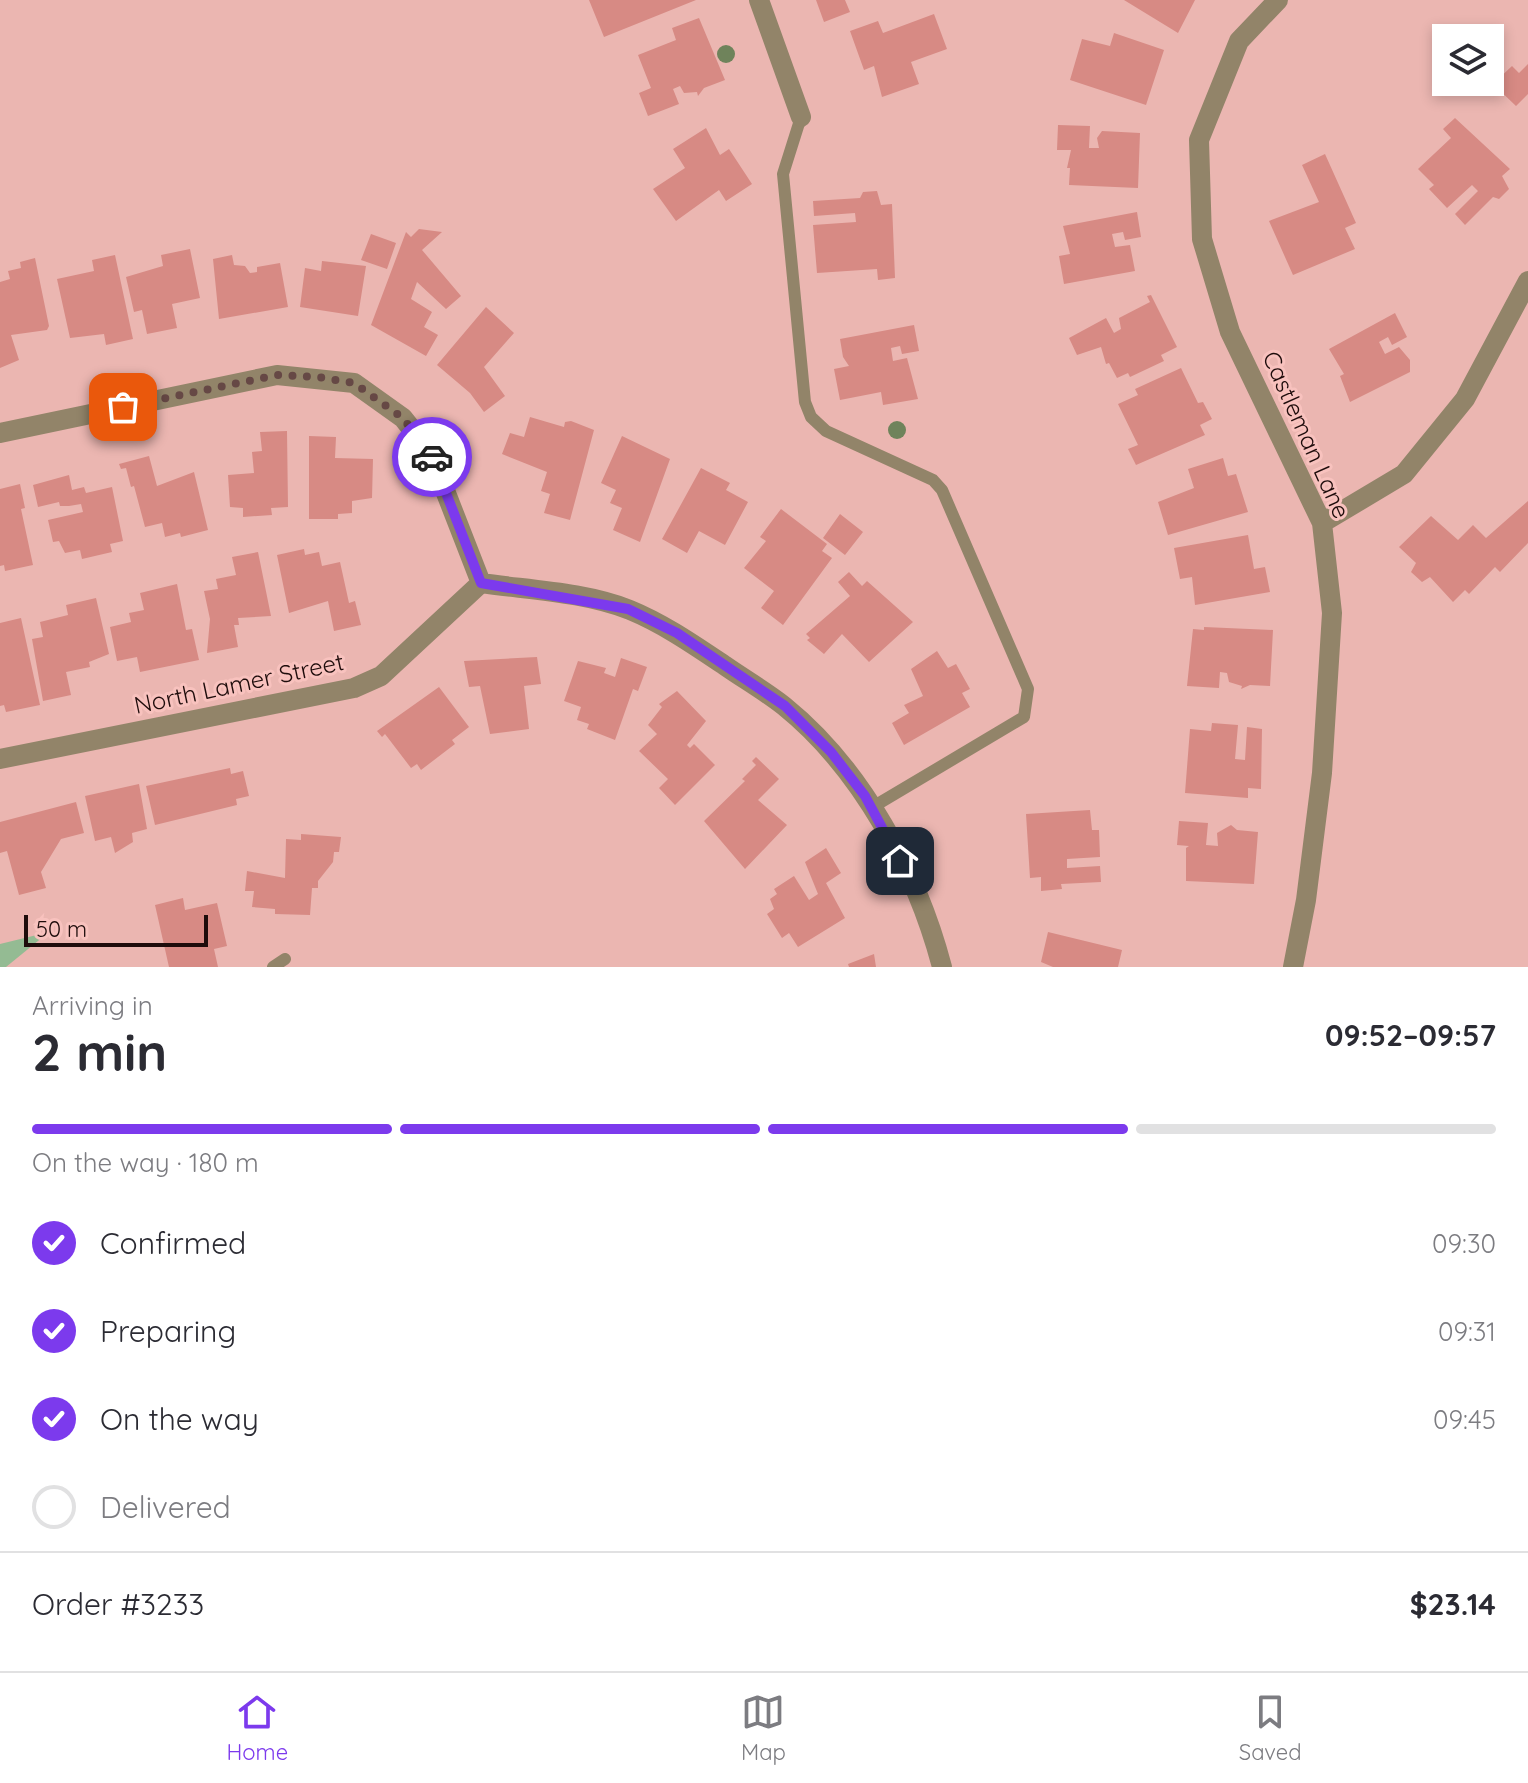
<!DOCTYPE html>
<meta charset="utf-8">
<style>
:root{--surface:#fff;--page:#f2f2f3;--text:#2b2b33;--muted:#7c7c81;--line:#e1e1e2;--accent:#7c3aed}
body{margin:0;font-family:Quicksand,sans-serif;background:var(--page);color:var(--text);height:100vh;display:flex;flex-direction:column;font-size:30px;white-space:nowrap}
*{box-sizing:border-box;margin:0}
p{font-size:26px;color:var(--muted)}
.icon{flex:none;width:44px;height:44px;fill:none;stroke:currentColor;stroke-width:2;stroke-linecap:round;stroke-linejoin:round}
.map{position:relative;height:967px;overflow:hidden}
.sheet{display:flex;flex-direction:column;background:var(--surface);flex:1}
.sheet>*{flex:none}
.controls{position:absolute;left:1432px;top:24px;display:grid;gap:16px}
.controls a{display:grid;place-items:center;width:72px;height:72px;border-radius:0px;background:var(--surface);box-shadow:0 4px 12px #0003;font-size:40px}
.scale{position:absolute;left:24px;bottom:20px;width:184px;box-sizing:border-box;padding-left:8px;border:4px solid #1e0c0b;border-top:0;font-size:22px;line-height:28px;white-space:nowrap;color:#1e0c0b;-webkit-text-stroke:6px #f8c2be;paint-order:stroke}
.pin{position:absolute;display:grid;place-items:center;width:68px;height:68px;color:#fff;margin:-34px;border-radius:16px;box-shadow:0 4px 12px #0006}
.courier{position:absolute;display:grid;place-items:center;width:80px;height:80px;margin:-40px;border:6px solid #7c3aed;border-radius:50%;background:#fff;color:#222;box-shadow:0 2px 10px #0007}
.headline em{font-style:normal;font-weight:700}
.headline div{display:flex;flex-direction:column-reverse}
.headline{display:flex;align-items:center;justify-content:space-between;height:136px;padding:0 32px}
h1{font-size:52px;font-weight:700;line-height:60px}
.bar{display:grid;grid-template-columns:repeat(4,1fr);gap:12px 8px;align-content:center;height:96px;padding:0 32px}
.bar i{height:10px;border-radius:6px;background:var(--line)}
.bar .current{background:var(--accent)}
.bar p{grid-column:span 4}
.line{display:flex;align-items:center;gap:20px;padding:0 32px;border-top:2px solid var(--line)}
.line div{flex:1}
ol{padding:0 32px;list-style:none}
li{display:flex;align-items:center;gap:24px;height:88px}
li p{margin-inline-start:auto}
li .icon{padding:8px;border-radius:50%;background:var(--accent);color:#fff;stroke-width:4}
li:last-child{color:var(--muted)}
li i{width:44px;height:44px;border:4px solid var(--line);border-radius:50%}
.dock{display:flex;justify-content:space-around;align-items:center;height:112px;border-top:2px solid var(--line);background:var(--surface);font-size:22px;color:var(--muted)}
.dock a{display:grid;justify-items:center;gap:4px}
.dock .current{color:var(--accent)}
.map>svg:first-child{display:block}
.green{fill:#94bb93}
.building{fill:#d78a84}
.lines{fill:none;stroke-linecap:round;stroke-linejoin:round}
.lane{stroke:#928469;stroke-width:12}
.street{stroke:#928469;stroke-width:20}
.tree{fill:#6f835b}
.done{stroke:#664845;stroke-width:8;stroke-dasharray:0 14.4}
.route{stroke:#7c3aed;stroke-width:10}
.labels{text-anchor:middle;stroke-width:6;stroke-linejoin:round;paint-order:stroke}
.street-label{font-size:24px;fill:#1e0c0b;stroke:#f8c2be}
</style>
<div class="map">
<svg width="1528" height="967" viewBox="0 0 1528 967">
<rect width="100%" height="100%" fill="#ebb6b1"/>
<path class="green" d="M49,932L6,967H0V944Z"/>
<path class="building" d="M589,0H696L604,37Z
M816,0H845L850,12L824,22Z
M1124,0H1195L1178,33Z
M934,14L947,49L911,62L919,84L882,97L874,66L864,70L850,31L878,21L883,33Z
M699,18L725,80L704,88L698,96L697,92L684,93L680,86L673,89L679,104L648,116L639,93L651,88L638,55L676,40L672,28Z
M1114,33L1164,50L1146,105L1070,80L1082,39L1110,46Z
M1528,64V94L1516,106L1493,84L1512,66L1519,73Z
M1455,118L1510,169L1502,176L1509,189L1499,199L1493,197L1465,225L1455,214L1478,191L1472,185L1447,208L1429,189L1434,185L1418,169L1451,138L1443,129Z
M1058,125L1090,126L1089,148H1099L1097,138L1102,131L1140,133L1138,188L1069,185L1070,168H1067L1071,150H1057Z
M706,128L720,155L729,149L752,184L726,201L719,190L676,221L653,189L685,168L673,149Z
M1325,154L1356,223L1345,228L1355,249L1293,275L1269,221L1319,202L1302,165Z
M877,191L881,205L892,204L895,278L878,280L877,269L817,273L813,225L856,222L855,213L814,216L813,201L860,198L863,192Z
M1137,212L1141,237L1125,240L1123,232L1112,234L1115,247L1130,245L1135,271L1064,284L1059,256L1070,254L1063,226Z
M419,229L442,232L422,250L461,296L446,309L417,282L411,299L432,312L424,327L438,335L426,356L371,325L406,232L411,237Z
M371,234L396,243L387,269L361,260Z
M190,249L200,298L172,304L177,328L147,334L142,310L134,312L126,277L163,266L161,255Z
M115,255L133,339L106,345L104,334L70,338L57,279L94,271L92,260Z
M232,255L234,265L245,266L250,273L257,272V267L280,263L288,307L219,319L213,259Z
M35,258L49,326L47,330L11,335L19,360L0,368V282L10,279L8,271L21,268L20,262Z
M322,261L366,266L358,316L300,307L305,268L321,271Z
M1151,295L1177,347L1161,355L1164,361L1130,377L1128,373L1117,378L1109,363L1106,364L1101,347L1077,355L1069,338L1106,318L1114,333L1121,329L1119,318L1150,302L1147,296Z
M486,307L514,333L484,367L505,396L484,412L470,393L437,365Z
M1395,313L1407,337L1392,345L1388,337L1379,342L1385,354L1399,347L1410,360V372L1350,402L1340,376L1344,374L1329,349Z
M914,325L919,351L902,354L900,346L891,348L893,361L907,358L918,399L883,405L881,392L840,400L834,369L849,366L843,357L840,339Z
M1181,368L1198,403L1203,402L1212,419L1200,425L1205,435L1136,465L1128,449L1138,445L1118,404L1138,395L1135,389Z
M530,417L564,427L565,422L571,421L594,430L570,520L544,513L550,494L541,491L547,472L502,454L510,433L524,437Z
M287,431L288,507L271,508L272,515L243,517V508L230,507L228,475L254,473L252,452L262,451L260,432Z
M309,436L336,437L335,458L373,459L372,498L352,501V513L338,514V519H309Z
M622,436L670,459L640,542L613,530L622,508L610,503L616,490L601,483Z
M149,456L157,486L194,472L208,530L181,537L180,533L165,537L162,523L145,527L134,486L131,487L126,468L121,469L119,464Z
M1223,458L1228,476L1236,474L1248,512L1168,535L1158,502L1194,488L1188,469Z
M701,468L730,483L726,490L748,502L725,545L699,531L687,553L662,539Z
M69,475L72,490L84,487L86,493L112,487L123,541L110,544L112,552L82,559L80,550L65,553L59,541L53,542L48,520L83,512L81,504L69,506H60L59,502L38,507L33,485Z
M20,484L25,508L21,509L33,565L5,571L4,565L0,566V489Z
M1528,501V543L1500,572L1495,567L1469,594L1465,590L1453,602L1430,577L1422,582L1411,572L1416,563L1399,547L1431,516L1458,540L1473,525L1486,538Z
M781,509L827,544L822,551L832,558L783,625L761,608L774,591L744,568L766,541L760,537Z
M840,514L863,532L845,555L823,538Z
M1248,535L1254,569L1265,567L1270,592L1195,605L1192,577L1180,579L1174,548Z
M304,549L305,555L319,552L322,566L340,562L349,603L355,601L361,625L334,631L328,601L289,613L277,555Z
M258,552L271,616L238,618L239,625H234L238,647L207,653L210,619L204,591L218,589L216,579L236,575L232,557Z
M849,572L862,586L867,581L913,622L869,662L842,634L824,654L807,640L810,638L806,634L850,596L838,582Z
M177,584L186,630L192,629L199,660L140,672L137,657L117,661L110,627L131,622L129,613L144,610L140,593Z
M96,598L109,654L89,662L90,667L66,672L71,695L43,701L32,639L43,637L40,622L68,615L66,605Z
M21,618L40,705L6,712L4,705L0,706V623Z
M1204,627L1273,630L1270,686L1250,685L1241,689L1242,686L1229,682L1227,673L1220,672L1219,688L1187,686L1193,629L1204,630Z
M937,651L948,668L956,664L970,689L962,693L970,707L904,745L892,723L909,713L904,705L923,696L911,669Z
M537,657L541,684L524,686L529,729L490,734L480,686L469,687L464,661Z
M621,658L647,667L638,691L633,689L615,740L587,729L589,724L577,720L581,707L564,701L578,661L606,668L604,673L615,677Z
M439,687L469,727L452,740L455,744L421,770L417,764L411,768L385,734L382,737L377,731Z
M677,691L706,721L687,745L690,748L694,744L715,765L675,805L659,788L668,779L639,751L657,734L648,725L662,707L659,704Z
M1212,723L1238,725L1235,759L1245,760L1247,727L1262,729L1261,789L1248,788V798L1185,793L1190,729L1211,731Z
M756,757L779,779L758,800L787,825L745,869L704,821L745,781L742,779L756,765L752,761Z
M230,768L231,774L243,771L249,796L236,799L237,805L155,825L146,786Z
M139,784L147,829L132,833L133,842L115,853L111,837L95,841L85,796Z
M76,802L84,833L61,839L41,872L46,888L19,895L7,851L0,853V822Z
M1090,810L1092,830H1099L1100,857L1067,859V868L1100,866L1101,882L1061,884L1062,889L1041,891V877L1030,878L1026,814Z
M1179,821L1208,823L1206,845L1218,846L1217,833L1231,825L1237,830L1258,832L1254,884L1186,881V848L1189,846L1177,845Z
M301,834L341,837L339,852H334L333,862L318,881V888H312L310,915L275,914V909L252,907L254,891H245L247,871L285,878L286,839L301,840Z
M826,848L841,873L826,883L845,918L798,947L789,933L782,938L767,914L774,909L770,899L777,894L774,889L794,876L809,900L818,894L805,862Z
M183,898L185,910L217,903L227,946L214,949L218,967H169L155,905Z
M1048,932L1122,950L1118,967H1053L1041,962Z
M874,954L876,967H849L848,964Z"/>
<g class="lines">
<path class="lane" d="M801,117L783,174L805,402L811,417L826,431L933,480L942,490L1028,689L1024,717L871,808
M273,967L285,959"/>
<path class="street" d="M759,0L801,117
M1278,0L1239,41L1199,140L1202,239L1230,332L1322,523L1332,613L1322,773L1306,900L1293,967
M0,433L277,375L354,383L403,418L430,452L481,583
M1322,523L1404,474L1465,399L1528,281
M0,759L354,688L381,676L481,583C529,590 585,592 630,610C664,624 694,645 724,665C744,679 765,691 784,706C862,769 917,872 942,967"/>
</g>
<g class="tree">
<circle cx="726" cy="54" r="9"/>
<circle cx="897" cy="430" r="9"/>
</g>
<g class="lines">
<path class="done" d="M123,407L277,375L318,377L354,383L403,418L432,457"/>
<path class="route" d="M432,457L481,583L628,609L677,633L785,706L831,752L865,796L900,861"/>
</g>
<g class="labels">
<g class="street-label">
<text transform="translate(1306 435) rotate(66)" y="8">Castleman Lane</text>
<text transform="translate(239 684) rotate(-12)" y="8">North Lamer Street</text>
</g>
</g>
</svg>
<div class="controls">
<a><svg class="icon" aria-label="layers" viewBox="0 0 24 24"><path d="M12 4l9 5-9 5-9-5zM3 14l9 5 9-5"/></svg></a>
</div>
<div class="scale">50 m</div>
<div class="pin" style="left:123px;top:407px;background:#ea580c"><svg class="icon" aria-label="bag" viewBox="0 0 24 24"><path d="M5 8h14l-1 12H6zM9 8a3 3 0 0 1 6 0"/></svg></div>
<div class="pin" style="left:900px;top:861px;background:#1f2937"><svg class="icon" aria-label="home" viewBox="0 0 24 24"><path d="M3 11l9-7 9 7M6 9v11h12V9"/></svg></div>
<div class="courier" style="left:432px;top:457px"><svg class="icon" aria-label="car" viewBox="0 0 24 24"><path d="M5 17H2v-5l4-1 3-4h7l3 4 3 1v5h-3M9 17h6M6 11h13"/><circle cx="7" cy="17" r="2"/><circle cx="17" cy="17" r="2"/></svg></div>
</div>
<section class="sheet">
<div class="headline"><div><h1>2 min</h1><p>Arriving in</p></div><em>09:52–09:57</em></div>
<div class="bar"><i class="current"></i><i class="current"></i><i class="current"></i><i></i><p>On the way · 180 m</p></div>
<ol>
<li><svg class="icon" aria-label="check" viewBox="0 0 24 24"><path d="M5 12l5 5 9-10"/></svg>Confirmed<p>09:30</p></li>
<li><svg class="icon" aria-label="check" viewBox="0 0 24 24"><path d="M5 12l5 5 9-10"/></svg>Preparing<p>09:31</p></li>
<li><svg class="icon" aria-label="check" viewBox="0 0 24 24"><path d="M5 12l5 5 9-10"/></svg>On the way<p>09:45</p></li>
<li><i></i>Delivered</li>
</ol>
<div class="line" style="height:104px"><div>Order #3233</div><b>$23.14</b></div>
</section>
<nav class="dock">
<a class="current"><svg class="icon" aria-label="home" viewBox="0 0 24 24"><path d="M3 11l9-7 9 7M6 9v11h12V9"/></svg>Home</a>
<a><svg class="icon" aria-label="map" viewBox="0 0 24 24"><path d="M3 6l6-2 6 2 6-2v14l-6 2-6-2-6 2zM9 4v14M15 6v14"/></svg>Map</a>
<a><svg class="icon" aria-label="saved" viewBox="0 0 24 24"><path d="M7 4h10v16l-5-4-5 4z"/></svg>Saved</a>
</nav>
